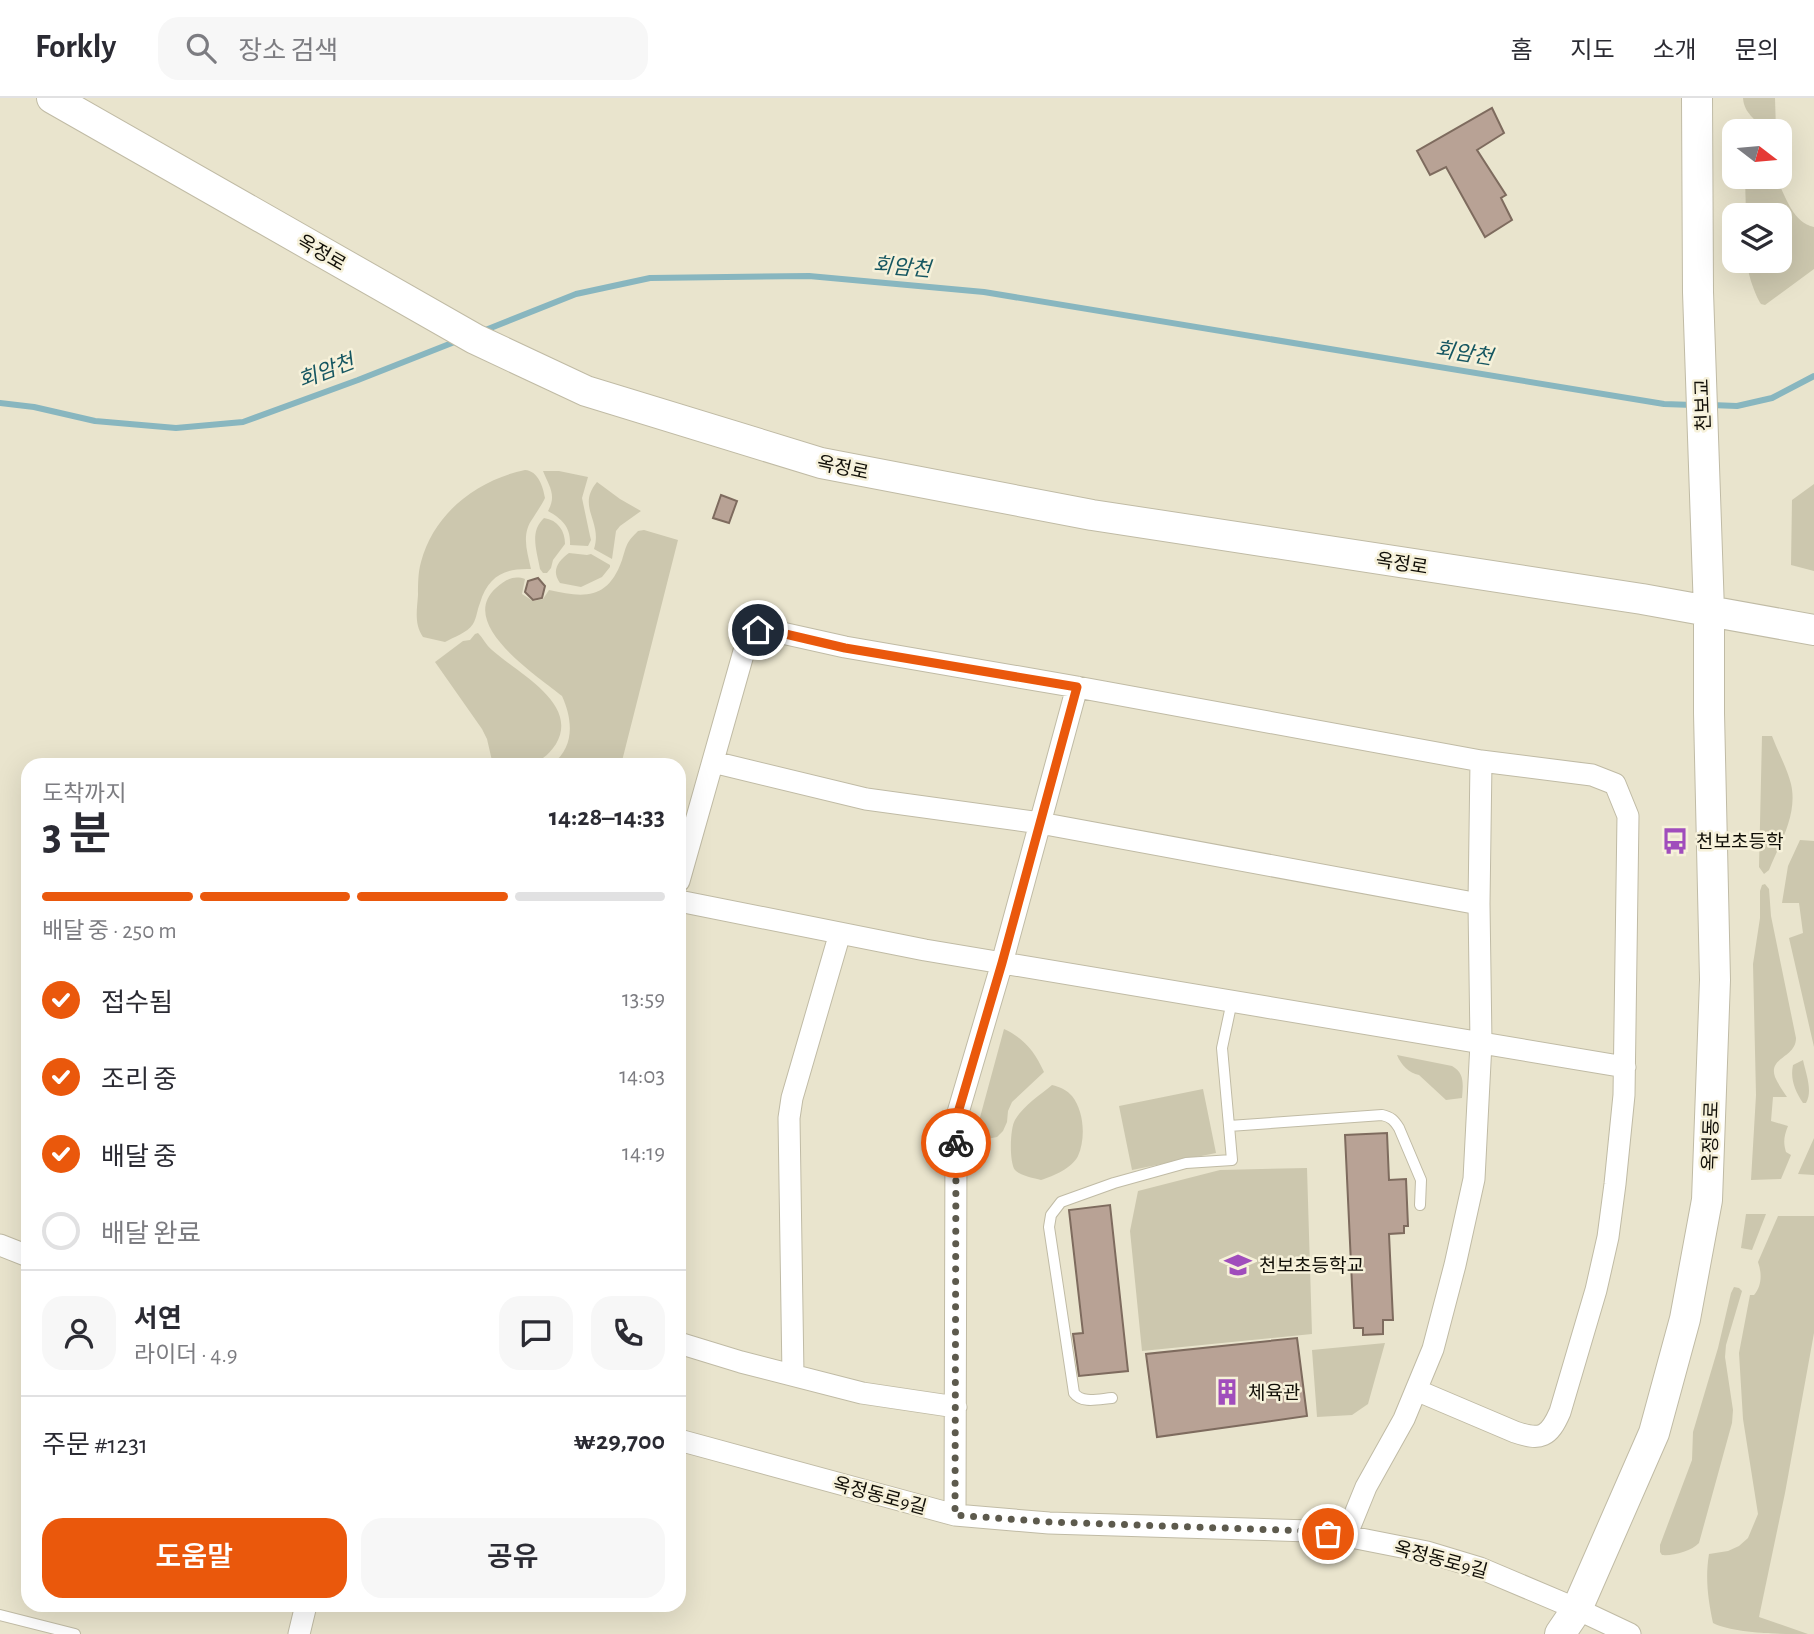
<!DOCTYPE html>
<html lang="ko">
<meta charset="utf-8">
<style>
:root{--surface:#fff;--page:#f7f7f7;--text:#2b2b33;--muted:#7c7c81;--line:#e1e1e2;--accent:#ea580c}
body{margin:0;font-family:"Alegreya Sans","Noto Sans KR",sans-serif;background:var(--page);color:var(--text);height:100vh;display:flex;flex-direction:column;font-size:26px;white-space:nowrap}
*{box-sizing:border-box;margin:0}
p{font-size:23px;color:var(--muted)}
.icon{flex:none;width:38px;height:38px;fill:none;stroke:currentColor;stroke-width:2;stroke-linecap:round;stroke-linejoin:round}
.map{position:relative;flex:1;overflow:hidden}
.sheet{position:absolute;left:21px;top:660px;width:665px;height:854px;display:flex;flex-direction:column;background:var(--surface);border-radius:21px;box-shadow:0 7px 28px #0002}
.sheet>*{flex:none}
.needle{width:46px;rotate:106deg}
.controls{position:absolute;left:1722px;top:21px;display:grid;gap:14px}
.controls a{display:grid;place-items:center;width:70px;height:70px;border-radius:14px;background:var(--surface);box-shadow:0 7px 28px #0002;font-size:35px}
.pin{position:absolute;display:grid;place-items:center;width:60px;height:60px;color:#fff;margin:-30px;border:4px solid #fff;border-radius:50%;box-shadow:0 2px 7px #0007}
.courier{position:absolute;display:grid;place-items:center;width:70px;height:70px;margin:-35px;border:5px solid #ea580c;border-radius:50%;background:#fff;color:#222;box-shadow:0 2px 9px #0007}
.overview em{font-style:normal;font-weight:600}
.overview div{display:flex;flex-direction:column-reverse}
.overview{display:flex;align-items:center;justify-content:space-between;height:119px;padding:0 21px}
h1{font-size:46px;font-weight:600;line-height:52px}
.bar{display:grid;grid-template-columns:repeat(4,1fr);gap:10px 7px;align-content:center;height:84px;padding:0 21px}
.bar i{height:9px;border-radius:5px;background:var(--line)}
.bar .on{background:var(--accent)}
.bar p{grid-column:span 4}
.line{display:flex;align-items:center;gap:18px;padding:0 21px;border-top:2px solid var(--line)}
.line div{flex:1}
.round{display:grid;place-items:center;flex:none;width:74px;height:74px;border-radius:21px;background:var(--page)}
ol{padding:0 21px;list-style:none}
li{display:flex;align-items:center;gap:21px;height:77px}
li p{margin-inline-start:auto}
li .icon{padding:7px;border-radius:50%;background:var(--accent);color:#fff;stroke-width:4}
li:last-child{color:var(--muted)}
li i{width:38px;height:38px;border:4px solid var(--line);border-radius:50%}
.cta{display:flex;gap:14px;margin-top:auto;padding:14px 21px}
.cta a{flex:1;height:80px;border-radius:21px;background:var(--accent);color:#fff;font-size:28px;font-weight:600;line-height:80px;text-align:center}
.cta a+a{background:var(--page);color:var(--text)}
header{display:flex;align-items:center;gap:42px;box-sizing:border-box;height:98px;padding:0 35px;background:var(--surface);border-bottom:2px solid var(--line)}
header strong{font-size:33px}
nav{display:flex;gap:38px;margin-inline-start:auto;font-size:24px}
.search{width:490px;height:63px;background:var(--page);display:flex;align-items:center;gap:18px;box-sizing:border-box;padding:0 24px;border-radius:21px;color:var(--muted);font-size:26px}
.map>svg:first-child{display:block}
.green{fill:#ccc7ae}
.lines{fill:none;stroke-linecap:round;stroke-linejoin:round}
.stream{stroke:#88b6bf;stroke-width:6}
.building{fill:#b8a295;stroke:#7e6b5e;stroke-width:2}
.lane-casing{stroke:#c0bba5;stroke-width:12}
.street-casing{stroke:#c0bba5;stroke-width:23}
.secondary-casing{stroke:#c0bba5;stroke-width:32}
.lane{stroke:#fff;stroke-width:10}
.street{stroke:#fff;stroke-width:21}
.secondary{stroke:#fff;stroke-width:30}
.done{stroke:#5d5a4d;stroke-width:7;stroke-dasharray:0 12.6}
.route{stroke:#ea580c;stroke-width:9}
.labels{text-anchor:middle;stroke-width:5;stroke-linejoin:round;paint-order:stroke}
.street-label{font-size:19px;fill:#110f08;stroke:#f6f1da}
.poi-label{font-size:19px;fill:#110f08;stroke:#f6f1da;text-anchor:start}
.water-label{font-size:21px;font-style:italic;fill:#155661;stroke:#f6f1da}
</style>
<header>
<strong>Forkly</strong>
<div class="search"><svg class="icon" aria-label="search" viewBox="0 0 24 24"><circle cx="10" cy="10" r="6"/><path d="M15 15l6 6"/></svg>장소 검색</div>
<nav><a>홈</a><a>지도</a><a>소개</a><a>문의</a></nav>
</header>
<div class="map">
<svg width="1814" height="1536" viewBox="0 0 1814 1536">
<rect width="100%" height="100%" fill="#e9e4cd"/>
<path class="green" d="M1743,0H1775L1776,33H1763C1756,20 1744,16 1743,0Z
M1745,79H1776C1785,97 1792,124 1814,129V171L1765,207L1761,206C1755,197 1747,174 1747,163H1780V117H1746Z
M525,372C538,373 543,388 545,400C542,407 537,413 533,420C521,436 527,453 531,471C505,470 488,478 480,505C477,512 477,519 473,526C467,535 454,539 445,544L423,539C414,526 417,512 418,497C418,487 418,474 421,464C434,415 477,382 525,372Z
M543,373H559L588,379L582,400L590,438L591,442L588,448L570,447C571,429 562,421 548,413C557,397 549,388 543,373Z
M597,384L620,401L641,413L620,428L616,433L612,461L594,451C603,423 576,409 597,384Z
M1814,386V473L1791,467L1792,402Z
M544,420C558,422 565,433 565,446L553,462L551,470L547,475H543L540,471C537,453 529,434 544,420Z
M644,432L678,442L621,667H551C575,650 573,622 562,598C538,578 456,526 496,490C505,482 513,477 525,481L522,496L533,503L543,501L549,492C584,500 608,502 622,462C627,446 626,445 638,433Z
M569,455L587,457L591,456L610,467V469L602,479L581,489L560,485C551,473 558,463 569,455Z
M478,535C483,540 486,547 492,552C516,574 580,605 556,646C539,672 520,667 493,667L487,641L482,631L435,564L463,543L470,542L475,536Z
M1762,638H1772C1778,654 1787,670 1791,686C1798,716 1780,745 1769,772L1764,776L1759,769Z
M1800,742L1814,743V949L1789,840L1803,835L1799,805H1782L1788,768Z
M1765,786L1769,791L1771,818L1796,940C1796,960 1768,959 1775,979C1778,986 1783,993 1787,999H1773L1771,1023L1788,1028C1784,1038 1783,1044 1786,1054L1791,1057L1781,1081L1751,1082L1756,997L1753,866L1760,820V793L1762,787Z
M1004,931C1024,940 1035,954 1044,974L1012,1004L1008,1013L1007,1024L1003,1033L997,1039L987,1041L978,1037L979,1023Z
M1397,957L1452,968C1465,975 1463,987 1462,1000L1446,1002L1419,977C1409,975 1401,967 1397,957Z
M1803,962C1806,976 1813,993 1806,1005H1803C1795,993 1790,981 1793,967Z
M1052,987C1060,989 1067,992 1072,998C1084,1013 1086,1040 1078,1058C1072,1070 1054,1078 1041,1082C1034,1080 1020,1078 1015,1072C1009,1064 1010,1030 1015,1022C1023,1008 1040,997 1052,987Z
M1203,991L1216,1055L1132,1072L1119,1008Z
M1814,1040V1077L1798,1076Z
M1307,1070L1312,1236L1142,1253L1130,1133L1138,1093L1220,1072Z
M1746,1116H1766L1752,1152L1741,1150Z
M1778,1118H1814V1235L1785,1395L1759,1519L1808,1536C1781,1536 1735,1536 1713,1525C1708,1501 1705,1480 1709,1456L1728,1453L1739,1448L1748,1440L1758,1416L1743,1321L1739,1255L1750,1197H1754C1762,1188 1762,1175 1758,1164Z
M1734,1189L1739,1190L1742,1193L1726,1247L1725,1259L1733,1312L1732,1325L1699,1445C1692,1453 1673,1458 1662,1457L1660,1454V1447L1692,1362L1693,1334L1718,1250L1731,1195Z
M1385,1245L1368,1306L1352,1317L1317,1319L1312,1252Z"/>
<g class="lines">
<path class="stream" d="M483,233L576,196L650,180L809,178L984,194L1664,306L1693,307
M0,305L34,309L95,323L176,330L243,324L358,282L457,243
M1711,307L1737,308L1772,300L1814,278"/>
</g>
<path class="building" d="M1492,10L1504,35L1477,52L1506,97L1501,100L1512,122L1485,139L1446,69L1430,77L1417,53Z
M721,397L737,403L729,425L713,420Z
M538,480L545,488L542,500L533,502L525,494L528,483Z
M1387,1035L1389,1082L1406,1081L1408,1128H1404V1135L1389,1136L1393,1222H1383V1236L1363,1237V1230H1354L1345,1037Z
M1110,1107L1128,1273L1079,1278L1073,1236L1083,1235L1069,1112Z
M1297,1240L1307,1318L1157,1339L1146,1256Z"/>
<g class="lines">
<defs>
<path id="lane" d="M1232,903L1222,950L1229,1028L1382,1017C1391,1019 1394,1022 1399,1030L1421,1082L1420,1107
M1112,1300C1099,1301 1082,1306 1074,1295L1049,1129L1051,1117L1061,1104L1114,1085L1186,1065L1232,1062L1229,1028
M0,1517L75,1536"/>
<path id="street" d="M713,664L866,701L1040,725L1479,806
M679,783L746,546L753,536L764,531L845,549L1077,589L1481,663L1592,677L1615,686L1628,718L1624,997L1615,1086L1608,1139L1596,1192L1560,1314C1549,1339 1541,1343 1515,1334L1416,1292
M679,803L925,852L1625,969
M0,1147L28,1158
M679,1245L741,1264L862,1295L956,1309
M793,1277L789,1020L792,1000L840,835
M679,1342L955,1417L1049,1425L1309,1433L1346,1438L1427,1454L1480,1470L1577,1511L1630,1536
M955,1417L956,1036L957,1018L1002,865L1077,589
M1346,1438L1366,1389L1404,1321L1433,1251L1455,1167L1474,1081L1481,945L1479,806L1481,663
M299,1536L306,1507"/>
<path id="secondary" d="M52,0L475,241L586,293L821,365L1092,417L1642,501L1814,532
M1560,1536L1577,1511L1654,1335L1685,1221L1707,1102L1715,882L1709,615V513L1698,194L1697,0"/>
</defs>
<use href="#lane" class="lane-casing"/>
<use href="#street" class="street-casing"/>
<use href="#secondary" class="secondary-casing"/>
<use href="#lane" class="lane"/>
<use href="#street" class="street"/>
<use href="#secondary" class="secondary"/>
</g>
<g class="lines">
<path class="done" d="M956,1045L955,1417L1049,1424L1310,1433L1328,1436"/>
<path class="route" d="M758,532L764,531L845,550L1077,589L1002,865L957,1018L956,1045"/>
</g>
<defs>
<symbol id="bus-bare" viewBox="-9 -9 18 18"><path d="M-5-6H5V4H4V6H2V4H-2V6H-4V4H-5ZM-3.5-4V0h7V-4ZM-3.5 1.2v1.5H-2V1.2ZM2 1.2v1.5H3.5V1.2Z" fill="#a04dbc" stroke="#f6f1da" stroke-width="2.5" paint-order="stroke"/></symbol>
<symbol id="school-bare" viewBox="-9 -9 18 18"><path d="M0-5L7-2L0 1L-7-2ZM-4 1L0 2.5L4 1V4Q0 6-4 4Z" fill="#a04dbc" stroke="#f6f1da" stroke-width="2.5" paint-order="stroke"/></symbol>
<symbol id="building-bare" viewBox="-9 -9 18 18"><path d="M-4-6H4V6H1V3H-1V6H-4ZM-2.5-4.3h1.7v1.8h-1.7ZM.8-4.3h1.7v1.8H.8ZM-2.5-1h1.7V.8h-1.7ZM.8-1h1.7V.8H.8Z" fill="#a04dbc" stroke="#f6f1da" stroke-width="2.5" paint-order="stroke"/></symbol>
</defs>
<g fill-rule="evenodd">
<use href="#bus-bare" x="1656" y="724" width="38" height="38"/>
<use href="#school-bare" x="1219" y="1148" width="38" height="38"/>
<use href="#building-bare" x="1208" y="1275" width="38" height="38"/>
</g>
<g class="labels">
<g class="street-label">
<text transform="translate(322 154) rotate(30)" y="7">옥정로</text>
<text transform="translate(1702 307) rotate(-92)" y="7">천보교</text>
<text transform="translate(843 369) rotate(12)" y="7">옥정로</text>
<text transform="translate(1402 465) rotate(9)" y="7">옥정로</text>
<text transform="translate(1710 1038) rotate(-88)" y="7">옥정동로</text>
<text transform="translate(880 1397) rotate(15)" y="7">옥정동로9길</text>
<text transform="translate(1441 1461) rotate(15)" y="7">옥정동로9길</text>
</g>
<g class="poi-label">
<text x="1696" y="750">천보초등학</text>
<text x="1259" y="1174">천보초등학교</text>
<text x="1248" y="1301">체육관</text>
</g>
<g class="water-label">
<text transform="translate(902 169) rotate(5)" y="7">회암천</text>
<text transform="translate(1464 255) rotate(9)" y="7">회암천</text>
<text transform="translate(326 273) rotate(-21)" y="7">회암천</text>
</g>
</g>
</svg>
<div class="controls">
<a><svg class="needle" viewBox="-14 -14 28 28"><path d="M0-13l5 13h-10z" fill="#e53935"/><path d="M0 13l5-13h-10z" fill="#7c7c81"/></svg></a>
<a><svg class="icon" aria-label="layers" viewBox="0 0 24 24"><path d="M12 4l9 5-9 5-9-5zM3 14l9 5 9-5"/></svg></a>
</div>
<div class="pin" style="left:1328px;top:1436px;background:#ea580c"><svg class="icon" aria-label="bag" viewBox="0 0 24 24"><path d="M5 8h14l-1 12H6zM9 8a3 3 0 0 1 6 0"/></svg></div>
<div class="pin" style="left:758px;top:532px;background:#1f2937"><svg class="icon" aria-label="home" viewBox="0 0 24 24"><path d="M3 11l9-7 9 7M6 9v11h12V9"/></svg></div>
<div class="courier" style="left:956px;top:1045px"><svg class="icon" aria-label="bike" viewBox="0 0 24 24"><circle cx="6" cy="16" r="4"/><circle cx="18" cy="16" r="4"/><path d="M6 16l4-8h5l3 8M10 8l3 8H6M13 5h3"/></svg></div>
<section class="sheet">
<div class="overview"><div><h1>3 분</h1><p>도착까지</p></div><em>14:28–14:33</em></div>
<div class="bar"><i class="on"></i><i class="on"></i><i class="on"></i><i></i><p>배달 중 · 250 m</p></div>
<ol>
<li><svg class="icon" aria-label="check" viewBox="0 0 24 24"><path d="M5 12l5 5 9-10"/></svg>접수됨<p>13:59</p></li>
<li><svg class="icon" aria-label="check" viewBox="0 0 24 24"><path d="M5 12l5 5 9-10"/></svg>조리 중<p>14:03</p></li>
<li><svg class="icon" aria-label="check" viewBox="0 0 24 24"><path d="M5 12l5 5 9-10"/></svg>배달 중<p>14:19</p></li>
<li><i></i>배달 완료</li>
</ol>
<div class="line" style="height:126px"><a class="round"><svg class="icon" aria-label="person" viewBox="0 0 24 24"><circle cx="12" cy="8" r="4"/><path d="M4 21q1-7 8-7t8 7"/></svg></a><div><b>서연</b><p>라이더 · 4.9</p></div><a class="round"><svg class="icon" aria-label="chat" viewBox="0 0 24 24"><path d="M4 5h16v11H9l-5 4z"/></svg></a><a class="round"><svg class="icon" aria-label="phone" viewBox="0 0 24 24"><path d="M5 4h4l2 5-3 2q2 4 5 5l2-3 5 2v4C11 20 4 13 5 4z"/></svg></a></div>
<div class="line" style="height:91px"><div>주문 #1231</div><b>₩29,700</b></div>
<div class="cta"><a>도움말</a><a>공유</a></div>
</section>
</div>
